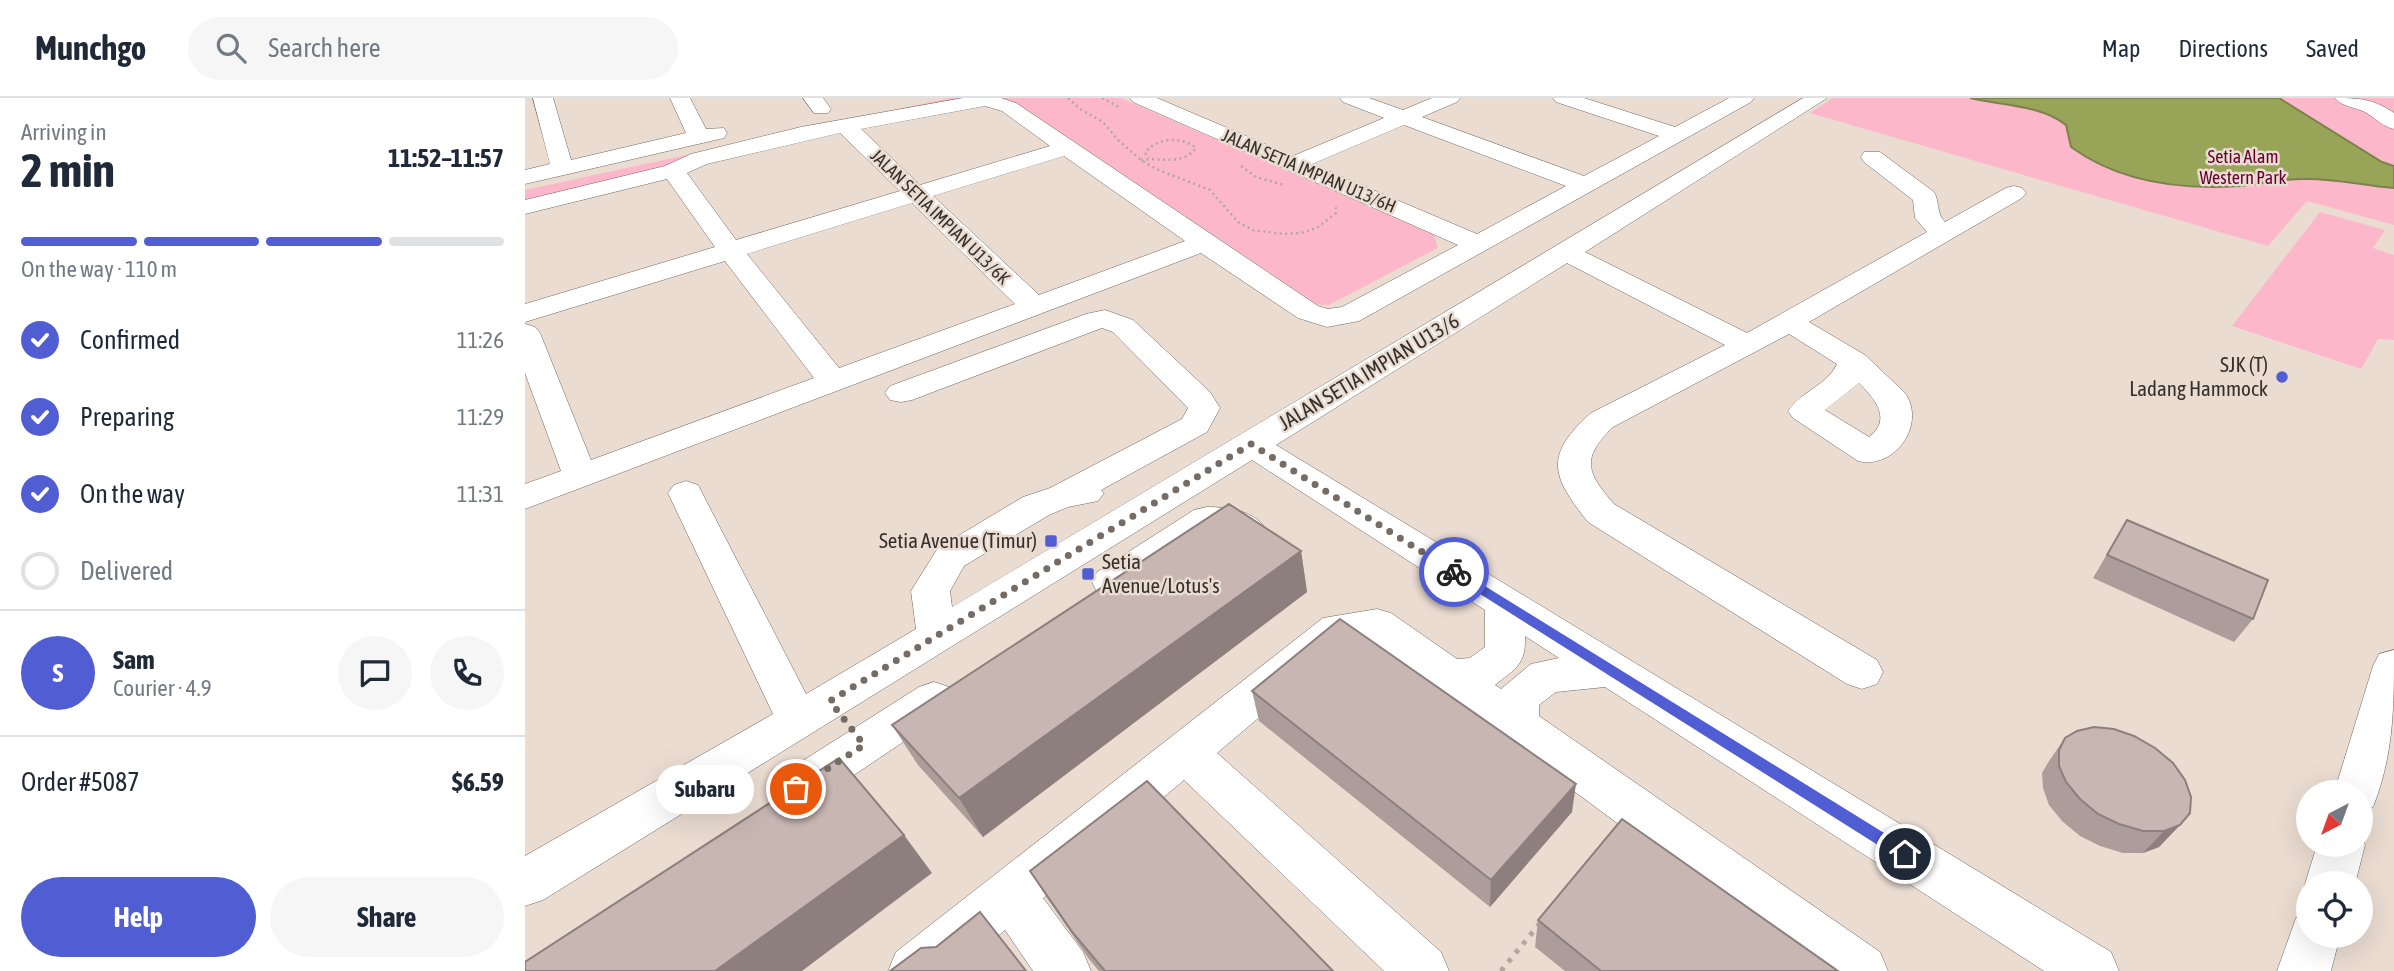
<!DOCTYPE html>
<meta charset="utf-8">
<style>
:root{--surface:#fff;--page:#f6f6f7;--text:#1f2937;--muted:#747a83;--line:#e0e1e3;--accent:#505dd3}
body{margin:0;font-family:"Asap Condensed",sans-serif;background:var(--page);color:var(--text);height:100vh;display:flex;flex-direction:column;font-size:26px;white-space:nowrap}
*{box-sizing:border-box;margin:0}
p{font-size:23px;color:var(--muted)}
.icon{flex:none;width:38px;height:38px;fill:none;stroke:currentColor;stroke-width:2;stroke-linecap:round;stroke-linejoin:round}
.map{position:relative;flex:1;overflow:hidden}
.sheet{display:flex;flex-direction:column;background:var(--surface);width:525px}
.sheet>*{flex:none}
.needle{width:46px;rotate:221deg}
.buttons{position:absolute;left:1771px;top:682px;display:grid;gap:14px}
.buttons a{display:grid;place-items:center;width:77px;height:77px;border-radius:50%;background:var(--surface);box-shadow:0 7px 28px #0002;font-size:35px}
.pin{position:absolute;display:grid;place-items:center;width:60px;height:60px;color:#fff;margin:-30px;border:4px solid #fff;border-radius:50%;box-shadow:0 2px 7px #0007}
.courier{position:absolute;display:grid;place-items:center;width:70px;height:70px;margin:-35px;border:5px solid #505dd3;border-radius:50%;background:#fff;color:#222;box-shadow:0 2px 9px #0007}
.bubble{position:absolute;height:49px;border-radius:24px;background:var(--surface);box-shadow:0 7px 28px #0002;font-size:23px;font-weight:700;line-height:49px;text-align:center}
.overview em{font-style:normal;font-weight:700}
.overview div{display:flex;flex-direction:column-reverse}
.overview{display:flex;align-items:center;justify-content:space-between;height:119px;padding:0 21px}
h1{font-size:46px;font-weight:700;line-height:52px}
.bar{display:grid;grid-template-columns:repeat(4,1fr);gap:10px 7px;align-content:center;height:84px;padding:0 21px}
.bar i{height:9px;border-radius:5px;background:var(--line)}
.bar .selected{background:var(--accent)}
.bar p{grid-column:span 4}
.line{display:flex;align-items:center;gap:18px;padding:0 21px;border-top:2px solid var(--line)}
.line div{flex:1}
.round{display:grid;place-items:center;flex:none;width:74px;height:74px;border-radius:37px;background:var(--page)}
ol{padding:0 21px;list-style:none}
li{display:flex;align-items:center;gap:21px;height:77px}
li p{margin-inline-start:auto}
li .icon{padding:7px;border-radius:50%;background:var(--accent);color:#fff;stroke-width:4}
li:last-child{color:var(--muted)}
li i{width:38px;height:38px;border:4px solid var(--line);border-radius:50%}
.primary-button{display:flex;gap:14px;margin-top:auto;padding:14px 21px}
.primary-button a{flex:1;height:80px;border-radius:42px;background:var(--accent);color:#fff;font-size:28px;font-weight:700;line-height:80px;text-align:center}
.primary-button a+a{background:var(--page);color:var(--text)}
header{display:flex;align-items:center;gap:42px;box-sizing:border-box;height:98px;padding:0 35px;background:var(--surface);border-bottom:2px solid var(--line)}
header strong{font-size:33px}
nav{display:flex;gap:38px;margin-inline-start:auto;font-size:24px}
.search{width:490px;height:63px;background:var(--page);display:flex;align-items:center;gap:18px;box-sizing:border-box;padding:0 24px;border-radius:38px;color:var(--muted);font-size:26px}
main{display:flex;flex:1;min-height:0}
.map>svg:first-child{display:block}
.green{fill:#fcb8ca}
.water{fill:#98a559;stroke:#7b824c;stroke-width:2}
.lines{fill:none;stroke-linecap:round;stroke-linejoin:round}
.minor-casing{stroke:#73665d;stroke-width:1}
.path-far1{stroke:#b2a79e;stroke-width:2.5;stroke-dasharray:2 3.5;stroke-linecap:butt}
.path{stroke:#b2a79e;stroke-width:5;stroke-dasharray:4.5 7;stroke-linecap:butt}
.minor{fill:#fff;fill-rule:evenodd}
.wall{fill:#ac9d9a}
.shaded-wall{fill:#8c7f7d}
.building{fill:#c8b6b3;stroke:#8c7f7d;stroke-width:2}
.route{fill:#505dd3}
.done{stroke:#756c66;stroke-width:7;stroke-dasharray:0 12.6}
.poi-dot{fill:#505dd3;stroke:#eadcd1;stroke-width:2.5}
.labels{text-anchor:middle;stroke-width:5;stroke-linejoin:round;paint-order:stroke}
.far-park-label{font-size:18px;fill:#640030;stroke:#eadcd1}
.far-street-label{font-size:18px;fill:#36302c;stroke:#eadcd1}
.poi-label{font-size:21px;fill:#36302c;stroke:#eadcd1;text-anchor:end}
.street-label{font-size:21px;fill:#36302c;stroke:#eadcd1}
</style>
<header>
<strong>Munchgo</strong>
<div class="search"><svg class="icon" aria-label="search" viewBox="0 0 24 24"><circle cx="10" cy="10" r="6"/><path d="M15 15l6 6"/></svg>Search here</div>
<nav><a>Map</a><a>Directions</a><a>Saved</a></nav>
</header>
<main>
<section class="sheet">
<div class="overview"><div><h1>2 min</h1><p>Arriving in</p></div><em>11:52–11:57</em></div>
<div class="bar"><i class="selected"></i><i class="selected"></i><i class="selected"></i><i></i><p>On the way · 110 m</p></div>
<ol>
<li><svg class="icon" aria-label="check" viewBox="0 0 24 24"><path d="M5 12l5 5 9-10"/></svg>Confirmed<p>11:26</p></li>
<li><svg class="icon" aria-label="check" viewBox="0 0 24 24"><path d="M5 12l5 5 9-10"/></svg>Preparing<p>11:29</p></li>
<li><svg class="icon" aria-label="check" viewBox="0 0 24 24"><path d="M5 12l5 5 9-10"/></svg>On the way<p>11:31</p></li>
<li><i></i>Delivered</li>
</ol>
<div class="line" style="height:126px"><b class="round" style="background:var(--accent);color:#fff">S</b><div><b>Sam</b><p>Courier · 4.9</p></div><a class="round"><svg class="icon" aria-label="chat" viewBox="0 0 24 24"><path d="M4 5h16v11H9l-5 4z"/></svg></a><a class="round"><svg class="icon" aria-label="phone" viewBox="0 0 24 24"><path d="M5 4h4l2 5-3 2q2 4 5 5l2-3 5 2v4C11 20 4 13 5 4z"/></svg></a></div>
<div class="line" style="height:91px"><div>Order #5087</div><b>$6.59</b></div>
<div class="primary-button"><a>Help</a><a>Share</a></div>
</section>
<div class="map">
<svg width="1869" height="873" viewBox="0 0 1869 873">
<rect width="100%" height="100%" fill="#eadcd1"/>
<path class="green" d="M425,0H596L909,137L913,150L804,207L781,206L461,3L294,35L0,106V92Z
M1308,0H1869V127L1782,103L1743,148L1285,15Z
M1795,114L1860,132L1848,150L1869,157V242L1853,241L1836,271L1707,228Z"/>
<path class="water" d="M1445,0H1754L1857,64L1869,68V90C1838,88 1810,80 1779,81C1757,81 1736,86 1715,88C1657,92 1594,84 1546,49L1541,27C1517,7 1474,7 1445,0Z"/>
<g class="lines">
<defs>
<path id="minor" d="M8,0H28L46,62L161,35L145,0H165L181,31L199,30L202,35L199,40L0,86V72L25,66Z
M278,0H298L306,11L303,15H289Z
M438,0H476L491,5L793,208L803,211L817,209L933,147L608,4L605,0H632L768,58L859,20L818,4L815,0H844L878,12L907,0H935L932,4L897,19L1059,78L1134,38L1031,4L1028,0H1059L1150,29L1204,0H1229L1226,4L834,223L802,229L773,220L676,155L0,411V386L36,373L0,275V226L10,229L15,235L66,362L289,280L200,163L0,224V206L190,149L142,81L0,116V102L140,68L166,56L276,29ZM460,8L477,13L525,48L395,87L336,31ZM879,27L1041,88L952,136L787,66ZM315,35L375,93L211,142L162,75L182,66ZM539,58L660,143L514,197L408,98ZM387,105L490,206L314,270L222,156Z
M1278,0H1302L1060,154L1222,235L1402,134L1390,120L1388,102L1339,64L1336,59L1339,54H1355L1409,94C1415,104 1411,115 1420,124L1481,90L1489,88L1497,90L1501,95L1497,100L1284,224L1340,257L1380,295C1402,327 1369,372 1333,363L1268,320L1263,313C1276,293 1302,288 1312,266L1264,236L1088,329C1056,360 1061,374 1089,406L1352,562L1358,574L1352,586L1337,591L1322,586L1063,424C1026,378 1019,357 1066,315L1200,247L1042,165L751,347L1586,854L1594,873H1519L1080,589L1031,594L1014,607V618L1355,854L1363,873H1292L845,542L822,545L692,655L916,854L924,873H859L659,682L518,800L558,854L566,873H508L480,832L431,873H363L371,854L798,520L852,511L866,515L932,561L945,560L960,549V512L727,362L18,802L0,808V758L248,616L143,395L149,387L161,383L173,387L281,596L391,531L386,493L413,450L498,399L525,390L657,321L663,310L588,234L577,230L387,302L376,304L365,302L360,295L365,288L561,216L580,212L608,222L685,294L695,310L682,334L576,392L579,395L573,403L543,409L524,417L439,468L425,493L427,509ZM1334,285C1349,300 1368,321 1344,339L1300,312ZM1000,538L1034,560L1006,566L976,591L970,587C991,570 1001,567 1000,538Z
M1810,0C1834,0 1849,1 1869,15V31C1857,28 1850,20 1840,14C1830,9 1817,9 1810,0Z
M682,409C705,409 731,413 743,434L738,443L725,447L695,433H689L600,494L586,498L572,494L567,484L572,474L669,412Z
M1869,552C1869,608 1869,656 1848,709L1836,714V695H1809L1848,568L1854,556Z
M409,584L424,589L430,601L424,613L289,704L273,710L257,704L250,690L257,676L394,589Z
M1836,737L1840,747L1830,786H1783V793L1780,786L1792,747H1836Z
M1783,815V838H1815L1806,873H1752L1771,820Z"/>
</defs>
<use href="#minor" class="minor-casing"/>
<path class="path-far1" d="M543,0L555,11L578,24L593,42L616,62L631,71L685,92L713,124L728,132L758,136L776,135L792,130L811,115V106
M577,0L596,10
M616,62C636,59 657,68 671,50C656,38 632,39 620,55L624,60
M716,68L731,79L759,87"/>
<path class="path" d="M976,873L1015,825"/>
<use href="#minor" class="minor"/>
</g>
<path class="wall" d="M1602,422L1728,521L1709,544L1568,480Z
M776,453L782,494L458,739L393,667L367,627Z
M727,593L1047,714L965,809L734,623Z
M1540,640L1655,727L1634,749L1618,755H1598L1575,748L1555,738L1537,723L1524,707L1518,690L1517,675L1524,663Z
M505,773L808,873H574L564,861L522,800Z
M1013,822L1313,873H1040L1010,849Z"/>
<path class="shaded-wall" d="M776,453L782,494L458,739L434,700Z
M1051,686L1047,714L965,809L966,782Z
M1655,727L1634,749L1618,755L1639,733Z
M379,737L407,775L277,873H190Z"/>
<path class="building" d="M704,406L776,453L434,700L367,627Z
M1602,422L1743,482L1728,521L1582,457Z
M815,521L1051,686L966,782L727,593Z
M1569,629L1589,631L1609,638L1630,650L1648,665L1660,682L1666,699L1665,715L1655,727L1639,733H1618L1594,726L1573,716L1555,701L1541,684L1534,668V652L1540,640L1552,633Z
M314,660L379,737L190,873H0V864Z
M622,683L808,873H580L548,835L505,773Z
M1097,721L1313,873H1076L1013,822Z
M455,814L501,873H365L396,850L411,849Z"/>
<path class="route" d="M929,469L1385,751L1388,756L1385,761H1375L925,477L923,474Z"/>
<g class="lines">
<path class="done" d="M271,691L339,647L305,603L726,346L929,474"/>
</g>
<g class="poi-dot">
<circle cx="1757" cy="279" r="7"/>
<rect x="519" y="436" width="14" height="14" rx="3.5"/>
<rect x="556" y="469" width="14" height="14" rx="3.5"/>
</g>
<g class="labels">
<g class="far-park-label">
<text x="1718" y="65">Setia Alam<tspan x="1718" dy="21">Western Park</tspan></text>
</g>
<g class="far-street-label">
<text transform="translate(784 73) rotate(23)" y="6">JALAN SETIA IMPIAN U13/6H</text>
<text transform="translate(415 119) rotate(44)" y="6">JALAN SETIA IMPIAN U13/6K</text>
</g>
<g class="poi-label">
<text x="1743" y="274">SJK (T)<tspan x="1743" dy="24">Ladang Hammock</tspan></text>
<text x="512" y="450">Setia Avenue (Timur)</text>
<text x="577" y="471" text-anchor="start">Setia<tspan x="577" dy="24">Avenue/Lotus's</tspan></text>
</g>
<g class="street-label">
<text transform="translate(844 274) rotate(-31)" y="7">JALAN SETIA IMPIAN U13/6</text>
</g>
</g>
</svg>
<div class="buttons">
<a><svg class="needle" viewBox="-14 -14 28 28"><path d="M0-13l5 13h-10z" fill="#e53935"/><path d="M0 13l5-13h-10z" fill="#747a83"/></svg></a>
<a><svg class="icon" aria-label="locate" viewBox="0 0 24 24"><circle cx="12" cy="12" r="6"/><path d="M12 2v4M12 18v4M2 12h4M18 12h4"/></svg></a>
</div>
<div class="pin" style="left:271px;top:691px;background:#ea580c"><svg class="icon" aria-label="bag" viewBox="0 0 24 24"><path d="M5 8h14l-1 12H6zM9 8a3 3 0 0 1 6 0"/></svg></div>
<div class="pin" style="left:1380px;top:756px;background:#1f2937"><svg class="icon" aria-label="home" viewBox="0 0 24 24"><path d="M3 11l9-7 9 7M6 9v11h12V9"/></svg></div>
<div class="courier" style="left:929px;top:474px"><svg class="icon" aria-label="bike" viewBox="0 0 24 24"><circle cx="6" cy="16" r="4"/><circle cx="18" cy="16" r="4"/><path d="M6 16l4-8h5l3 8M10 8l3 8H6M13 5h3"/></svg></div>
<div class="bubble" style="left:131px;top:667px;width:98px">Subaru</div>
</div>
</main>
